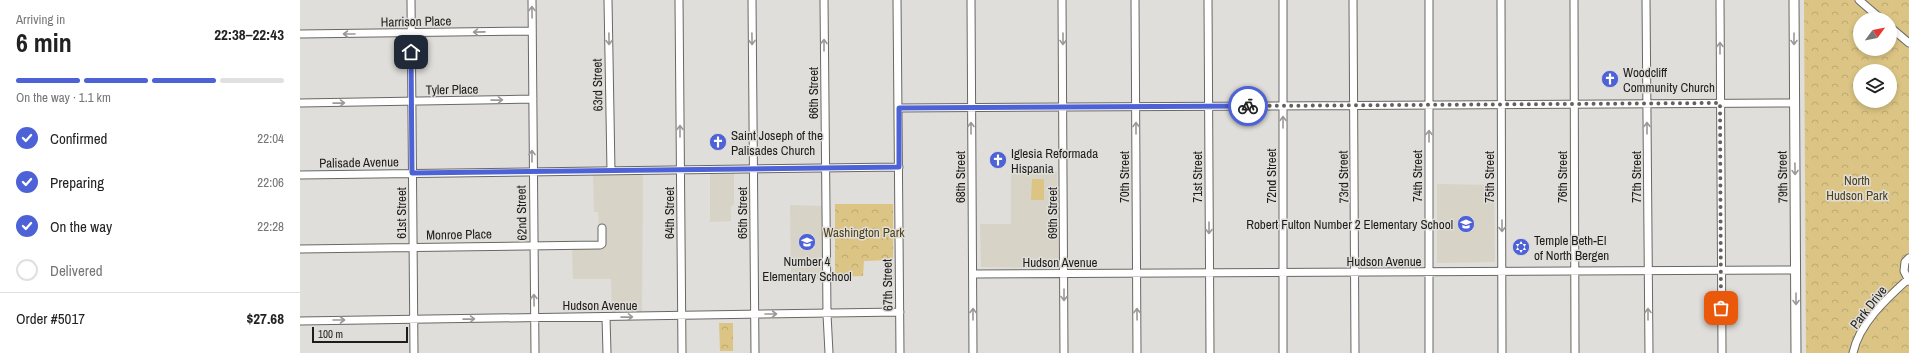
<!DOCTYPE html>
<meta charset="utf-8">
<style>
:root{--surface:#fff;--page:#f6f6f6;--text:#222;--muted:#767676;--line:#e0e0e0;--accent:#4d62d7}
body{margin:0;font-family:"Archivo Narrow",sans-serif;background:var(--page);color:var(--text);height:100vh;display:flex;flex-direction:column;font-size:15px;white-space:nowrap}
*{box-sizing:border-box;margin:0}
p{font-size:13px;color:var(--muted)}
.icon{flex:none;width:22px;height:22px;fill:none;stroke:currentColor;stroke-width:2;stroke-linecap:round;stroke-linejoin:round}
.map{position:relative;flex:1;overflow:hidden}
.details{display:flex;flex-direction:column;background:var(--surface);width:300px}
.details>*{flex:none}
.needle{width:26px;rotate:58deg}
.tools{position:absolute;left:1553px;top:12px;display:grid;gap:8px}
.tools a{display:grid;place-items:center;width:44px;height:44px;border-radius:50%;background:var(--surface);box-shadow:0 2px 6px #0003;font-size:20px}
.scale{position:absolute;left:12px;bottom:10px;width:96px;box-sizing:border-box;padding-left:4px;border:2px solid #1e1d1b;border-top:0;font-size:11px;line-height:14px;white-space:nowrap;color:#1e1d1b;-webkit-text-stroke:3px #e0deda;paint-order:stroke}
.pin{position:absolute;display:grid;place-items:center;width:34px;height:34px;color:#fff;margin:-17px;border-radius:8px;box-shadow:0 2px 6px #0006}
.courier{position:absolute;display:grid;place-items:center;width:40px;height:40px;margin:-20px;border:3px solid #4d62d7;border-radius:50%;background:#fff;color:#222;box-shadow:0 1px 5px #0007}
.summary em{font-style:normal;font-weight:700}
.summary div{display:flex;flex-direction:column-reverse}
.summary{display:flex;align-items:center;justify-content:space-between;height:68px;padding:0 16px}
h1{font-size:26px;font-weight:700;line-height:30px}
.bar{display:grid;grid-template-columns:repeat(4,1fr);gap:6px 4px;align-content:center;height:48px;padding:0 16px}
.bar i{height:5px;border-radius:3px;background:var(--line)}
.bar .active{background:var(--accent)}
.bar p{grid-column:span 4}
.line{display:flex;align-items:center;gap:10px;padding:0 16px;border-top:1px solid var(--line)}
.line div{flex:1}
ol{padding:0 16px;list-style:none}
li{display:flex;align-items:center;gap:12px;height:44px}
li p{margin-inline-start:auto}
li .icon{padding:4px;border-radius:50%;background:var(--accent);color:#fff;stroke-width:4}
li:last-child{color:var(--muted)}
li i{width:22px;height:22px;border:2px solid var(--line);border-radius:50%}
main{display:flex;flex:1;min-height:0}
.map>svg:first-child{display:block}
.built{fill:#d7d3c7}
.grass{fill:#dcc584}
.park{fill:url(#park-crowns);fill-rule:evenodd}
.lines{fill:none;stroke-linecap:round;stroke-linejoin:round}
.minor-casing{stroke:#696864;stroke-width:9}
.tertiary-casing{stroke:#696864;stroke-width:11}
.minor{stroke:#fff;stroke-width:7}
.tertiary{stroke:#fff;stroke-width:9}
.oneway{stroke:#9a9998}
.done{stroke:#62615e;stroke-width:4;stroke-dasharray:0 7.2}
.route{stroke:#4d62d7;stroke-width:5}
.labels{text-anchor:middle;stroke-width:3;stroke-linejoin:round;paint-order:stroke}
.street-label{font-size:13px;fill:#1e1d1b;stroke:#e0deda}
.poi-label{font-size:13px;fill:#1e1d1b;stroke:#e0deda;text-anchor:start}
.park-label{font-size:13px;fill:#4e4117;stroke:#e0deda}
</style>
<main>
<section class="details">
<div class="summary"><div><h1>6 min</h1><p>Arriving in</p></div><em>22:38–22:43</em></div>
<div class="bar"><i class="active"></i><i class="active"></i><i class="active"></i><i></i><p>On the way · 1.1 km</p></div>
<ol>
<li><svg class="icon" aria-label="check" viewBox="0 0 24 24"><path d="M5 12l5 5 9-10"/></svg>Confirmed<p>22:04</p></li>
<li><svg class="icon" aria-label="check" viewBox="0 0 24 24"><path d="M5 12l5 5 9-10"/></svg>Preparing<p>22:06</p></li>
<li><svg class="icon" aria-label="check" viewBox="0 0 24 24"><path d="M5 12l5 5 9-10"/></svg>On the way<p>22:28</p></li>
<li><i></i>Delivered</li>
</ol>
<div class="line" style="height:52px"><div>Order #5017</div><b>$27.68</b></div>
</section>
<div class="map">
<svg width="1609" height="353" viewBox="0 0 1609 353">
<defs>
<pattern id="park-crowns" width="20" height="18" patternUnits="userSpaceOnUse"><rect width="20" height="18" fill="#dcc584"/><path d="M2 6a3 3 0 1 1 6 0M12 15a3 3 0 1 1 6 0" fill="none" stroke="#bca971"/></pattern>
</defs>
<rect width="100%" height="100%" fill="#e0deda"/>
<path class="built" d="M293,172L343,174L342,314L312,315L311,279H273L272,245L300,244L298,212H294Z
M711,172H757L759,266L757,268L681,267L680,224H711Z
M410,174H434V205L431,206V221L410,222Z
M1137,184L1194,185L1195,262L1137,263Z
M490,205L523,206V279H491Z"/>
<path class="grass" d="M732,179H744V200H731Z"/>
<path class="park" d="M1504,0H1609V353H1506ZM1560,19H1590V49H1560ZM1560,71H1590V101H1560Z
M535,204H593V260L564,261L563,276L535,277Z
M419,323H433V351H420Z"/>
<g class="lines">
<defs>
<path id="minor" d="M111,0L114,353
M232,0L235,353
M308,0L311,171
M379,0L382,353
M452,0L455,353
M524,0L527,314L529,353
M597,0L600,353
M671,0L673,353
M762,0L764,353
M835,0L837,353
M908,0L910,353
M983,0V353
M1053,0L1055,353
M1129,0V353
M1201,0L1202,353
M1274,0L1275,353
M1346,0L1349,353
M1420,0L1422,353
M1559,0L1581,19
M1590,27L1609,43
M0,34L232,31
M0,103L233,99
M599,108L1495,103
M0,175L599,167
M0,249L300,245L302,244V228
M1609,258L1605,262L1604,271L1609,281
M673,274L1496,270
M306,317L307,353
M0,321L600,312
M1553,353C1559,324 1586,299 1607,280"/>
<path id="tertiary" d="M1494,0L1496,353"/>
</defs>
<use href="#minor" class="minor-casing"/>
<use href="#tertiary" class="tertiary-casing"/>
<use href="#minor" class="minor"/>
<use href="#tertiary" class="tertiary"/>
</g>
<defs><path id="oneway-shaft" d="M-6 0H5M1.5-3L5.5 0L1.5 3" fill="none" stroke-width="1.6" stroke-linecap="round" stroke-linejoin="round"/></defs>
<g class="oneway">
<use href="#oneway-shaft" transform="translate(232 12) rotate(-91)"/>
<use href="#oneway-shaft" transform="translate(179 32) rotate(179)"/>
<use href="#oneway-shaft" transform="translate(49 34) rotate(180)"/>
<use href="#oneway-shaft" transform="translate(309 39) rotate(89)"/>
<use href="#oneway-shaft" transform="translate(452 39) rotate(89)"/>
<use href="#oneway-shaft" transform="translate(763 39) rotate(90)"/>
<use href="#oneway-shaft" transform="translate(1494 39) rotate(90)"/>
<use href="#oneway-shaft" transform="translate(524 45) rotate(-90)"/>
<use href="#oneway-shaft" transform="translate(1420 48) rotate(-90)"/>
<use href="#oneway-shaft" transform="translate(197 100) rotate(-1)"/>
<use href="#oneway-shaft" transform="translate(39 103) rotate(-1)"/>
<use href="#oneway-shaft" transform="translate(983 122) rotate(-90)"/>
<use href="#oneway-shaft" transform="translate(671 128) rotate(-90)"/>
<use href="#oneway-shaft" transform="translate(836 128) rotate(-90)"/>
<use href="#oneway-shaft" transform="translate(1347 128) rotate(-90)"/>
<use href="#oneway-shaft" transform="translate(380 131) rotate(-90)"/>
<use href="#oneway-shaft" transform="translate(1129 136) rotate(-90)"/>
<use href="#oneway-shaft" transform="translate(232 156) rotate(-90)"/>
<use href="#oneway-shaft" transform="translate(1495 169) rotate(89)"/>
<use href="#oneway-shaft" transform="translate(1202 226) rotate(90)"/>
<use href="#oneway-shaft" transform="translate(909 228) rotate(90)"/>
<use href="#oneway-shaft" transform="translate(764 295) rotate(90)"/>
<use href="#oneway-shaft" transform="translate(1496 299) rotate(90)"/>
<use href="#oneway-shaft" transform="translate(234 300) rotate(-91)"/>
<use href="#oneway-shaft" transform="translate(471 314)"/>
<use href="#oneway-shaft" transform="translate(673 314) rotate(-90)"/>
<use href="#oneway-shaft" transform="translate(837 314) rotate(-91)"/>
<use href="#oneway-shaft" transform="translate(1348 314) rotate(-90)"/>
<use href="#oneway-shaft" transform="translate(327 317) rotate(-1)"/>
<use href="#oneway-shaft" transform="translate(169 319) rotate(-1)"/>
<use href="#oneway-shaft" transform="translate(39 320)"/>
</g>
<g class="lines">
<path class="done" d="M948,106L1420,103L1421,308"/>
<path class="route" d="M111,52L112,173L599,167V108L948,106"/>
</g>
<defs>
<symbol id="church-disc" viewBox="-11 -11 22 22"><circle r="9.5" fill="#4d62d7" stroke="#e0deda"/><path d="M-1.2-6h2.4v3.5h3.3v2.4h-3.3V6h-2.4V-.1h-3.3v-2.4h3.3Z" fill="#fff"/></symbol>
<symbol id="school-disc" viewBox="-11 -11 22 22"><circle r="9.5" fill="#4d62d7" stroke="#e0deda"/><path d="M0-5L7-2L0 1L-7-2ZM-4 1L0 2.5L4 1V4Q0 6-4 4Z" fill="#fff"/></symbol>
<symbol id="synagogue-disc" viewBox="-11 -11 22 22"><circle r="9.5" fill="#4d62d7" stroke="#e0deda"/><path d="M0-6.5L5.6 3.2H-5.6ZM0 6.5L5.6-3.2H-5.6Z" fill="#fff"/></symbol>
</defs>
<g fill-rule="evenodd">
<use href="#church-disc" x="1300" y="69" width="20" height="20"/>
<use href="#church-disc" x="408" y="132" width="20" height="20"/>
<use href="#church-disc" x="688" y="150" width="20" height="20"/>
<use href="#school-disc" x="1156" y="214" width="20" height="20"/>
<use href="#school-disc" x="497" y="232" width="20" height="20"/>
<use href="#synagogue-disc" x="1211" y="237" width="20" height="20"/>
</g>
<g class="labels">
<g class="street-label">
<text transform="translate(116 21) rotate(-1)" y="5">Harrison Place</text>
<text transform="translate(297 85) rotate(-91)" y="5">63rd Street</text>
<text transform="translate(152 89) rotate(-1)" y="5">Tyler Place</text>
<text transform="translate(513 93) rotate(-90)" y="5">66th Street</text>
<text transform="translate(59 162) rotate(-1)" y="5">Palisade Avenue</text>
<text transform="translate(971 176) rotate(-90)" y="5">72nd Street</text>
<text transform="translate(1117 176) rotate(-90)" y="5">74th Street</text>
<text transform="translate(660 177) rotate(-90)" y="5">68th Street</text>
<text transform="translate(824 177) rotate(-90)" y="5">70th Street</text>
<text transform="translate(897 177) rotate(-90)" y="5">71st Street</text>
<text transform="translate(1043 177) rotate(-91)" y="5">73rd Street</text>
<text transform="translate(1189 177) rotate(-90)" y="5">75th Street</text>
<text transform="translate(1262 177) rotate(-90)" y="5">76th Street</text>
<text transform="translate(1336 177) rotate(-90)" y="5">77th Street</text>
<text transform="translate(1482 177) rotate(-91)" y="5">79th Street</text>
<text transform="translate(101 213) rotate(-90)" y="5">61st Street</text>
<text transform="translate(221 213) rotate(-91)" y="5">62nd Street</text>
<text transform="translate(369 213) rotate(-90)" y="5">64th Street</text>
<text transform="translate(442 213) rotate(-90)" y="5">65th Street</text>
<text transform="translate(752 213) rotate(-90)" y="5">69th Street</text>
<text transform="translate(159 234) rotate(-1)" y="5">Monroe Place</text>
<text x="1084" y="266">Hudson Avenue</text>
<text x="760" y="267">Hudson Avenue</text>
<text transform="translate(587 285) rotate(-91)" y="5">67th Street</text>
<text x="300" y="310">Hudson Avenue</text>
<text transform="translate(1568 307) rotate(-52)" y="5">Park Drive</text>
</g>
<g class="poi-label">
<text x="1323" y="77">Woodcliff<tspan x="1323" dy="15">Community Church</tspan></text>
<text x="431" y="140">Saint Joseph of the<tspan x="431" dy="15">Palisades Church</tspan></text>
<text x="711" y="158">Iglesia Reformada<tspan x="711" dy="15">Hispania</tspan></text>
<text x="1153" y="229" text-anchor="end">Robert Fulton Number 2 Elementary School</text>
<text x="1234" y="245">Temple Beth-El<tspan x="1234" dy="15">of North Bergen</tspan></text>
<text x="507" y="266" text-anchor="middle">Number 4<tspan x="507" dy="15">Elementary School</tspan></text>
</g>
<g class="park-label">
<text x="1557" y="185">North<tspan x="1557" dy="15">Hudson Park</tspan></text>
<text x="564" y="237">Washington Park</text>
</g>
</g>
</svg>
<div class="tools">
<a><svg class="needle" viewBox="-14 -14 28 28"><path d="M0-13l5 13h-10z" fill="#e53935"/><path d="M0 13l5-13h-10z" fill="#767676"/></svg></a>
<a><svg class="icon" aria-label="layers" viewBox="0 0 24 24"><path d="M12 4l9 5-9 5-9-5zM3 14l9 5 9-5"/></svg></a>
</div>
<div class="scale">100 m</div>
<div class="pin" style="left:1421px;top:308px;background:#ea580c"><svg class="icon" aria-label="bag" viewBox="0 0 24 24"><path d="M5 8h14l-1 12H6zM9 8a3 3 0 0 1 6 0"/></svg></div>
<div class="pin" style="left:111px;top:52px;background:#1f2937"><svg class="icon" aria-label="home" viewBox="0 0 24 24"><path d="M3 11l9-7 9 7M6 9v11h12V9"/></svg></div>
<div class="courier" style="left:948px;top:106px"><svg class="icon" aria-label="bike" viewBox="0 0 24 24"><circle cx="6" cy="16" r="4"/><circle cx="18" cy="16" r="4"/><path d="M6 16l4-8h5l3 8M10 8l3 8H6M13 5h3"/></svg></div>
</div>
</main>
